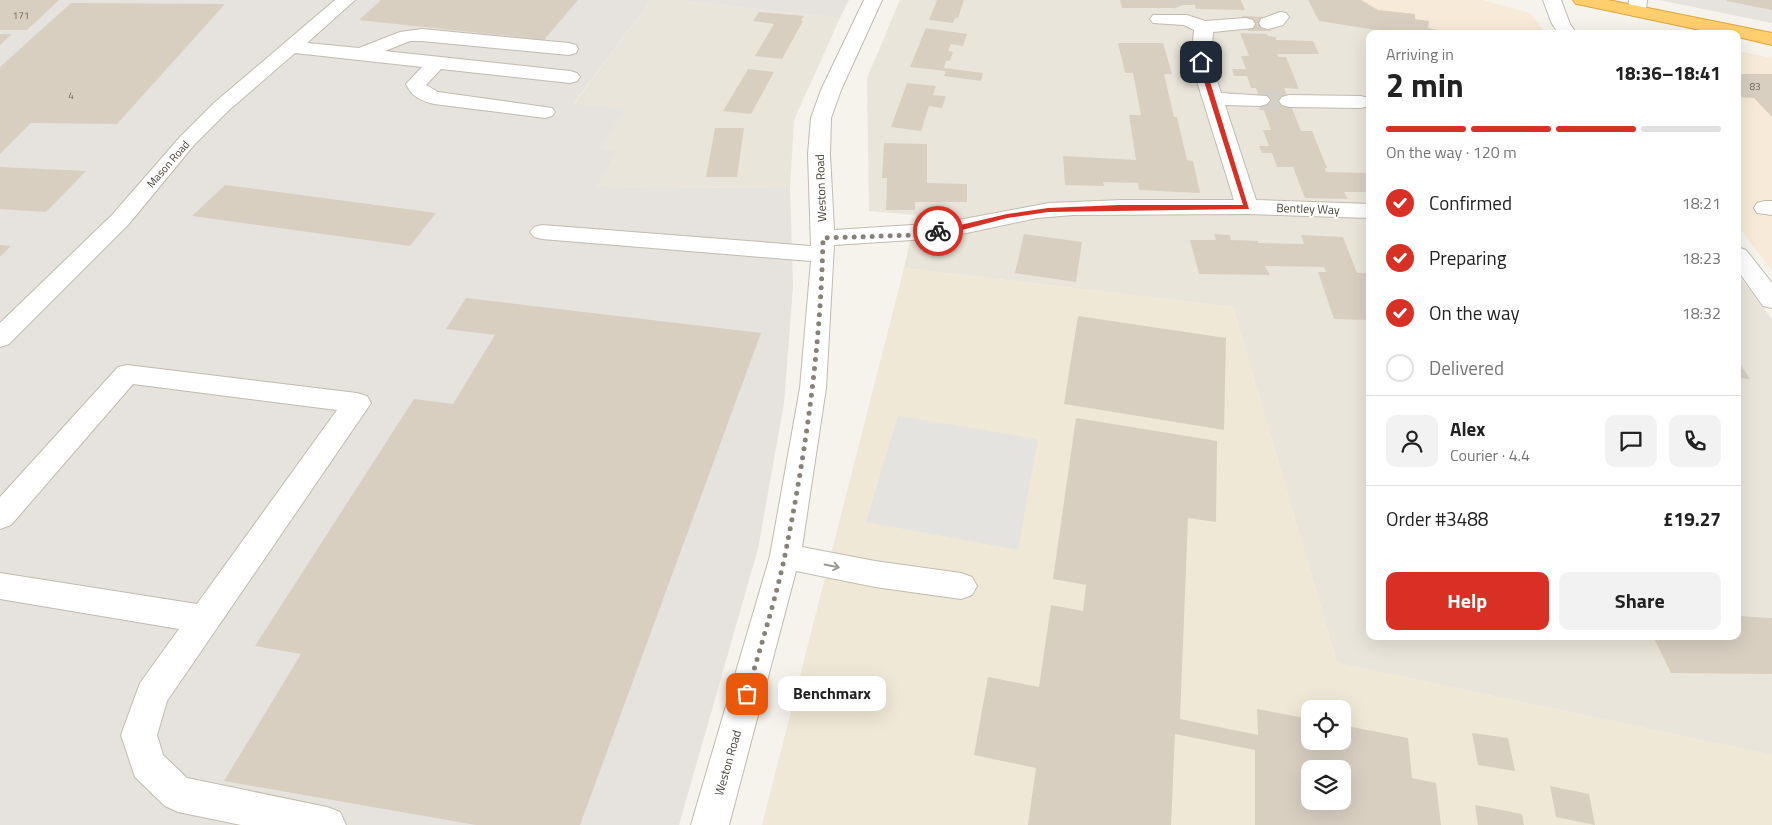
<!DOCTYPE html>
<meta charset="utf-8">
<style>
:root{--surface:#fff;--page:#f2f2f2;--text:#222;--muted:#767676;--line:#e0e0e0;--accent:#d93025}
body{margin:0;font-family:"Titillium Web",sans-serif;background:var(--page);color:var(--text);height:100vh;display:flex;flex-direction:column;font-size:19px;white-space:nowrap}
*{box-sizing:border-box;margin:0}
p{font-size:16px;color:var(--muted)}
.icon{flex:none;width:28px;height:28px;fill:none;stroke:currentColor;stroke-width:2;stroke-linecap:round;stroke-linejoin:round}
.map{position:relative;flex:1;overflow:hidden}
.details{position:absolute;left:1366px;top:30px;width:375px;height:610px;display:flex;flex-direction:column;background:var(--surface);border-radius:10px;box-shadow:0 5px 20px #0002}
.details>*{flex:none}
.buttons{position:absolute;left:1301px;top:700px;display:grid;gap:10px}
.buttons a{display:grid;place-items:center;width:50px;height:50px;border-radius:10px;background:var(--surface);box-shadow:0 5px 20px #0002;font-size:25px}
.pin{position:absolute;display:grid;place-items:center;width:42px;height:42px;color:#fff;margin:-21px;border-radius:10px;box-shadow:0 2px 8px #0006}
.courier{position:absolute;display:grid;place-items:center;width:50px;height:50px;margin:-25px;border:4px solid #d93025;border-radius:50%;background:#fff;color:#222;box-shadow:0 1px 6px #0007}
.bubble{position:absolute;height:35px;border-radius:10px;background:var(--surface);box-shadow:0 5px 20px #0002;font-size:16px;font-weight:700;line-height:35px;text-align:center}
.overview em{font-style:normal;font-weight:700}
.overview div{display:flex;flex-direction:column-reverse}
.overview{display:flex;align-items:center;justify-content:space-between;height:85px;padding:0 20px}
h1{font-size:32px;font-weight:700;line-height:38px}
.bar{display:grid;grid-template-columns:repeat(4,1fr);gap:8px 5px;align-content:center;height:60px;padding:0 20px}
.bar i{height:6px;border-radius:4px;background:var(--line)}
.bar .selected{background:var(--accent)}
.bar p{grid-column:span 4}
.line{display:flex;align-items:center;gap:12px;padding:0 20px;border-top:1px solid var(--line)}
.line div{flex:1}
.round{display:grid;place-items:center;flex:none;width:52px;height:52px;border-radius:10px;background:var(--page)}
ol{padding:0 20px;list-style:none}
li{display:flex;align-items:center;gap:15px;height:55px}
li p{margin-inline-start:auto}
li .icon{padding:5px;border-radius:50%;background:var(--accent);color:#fff;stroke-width:4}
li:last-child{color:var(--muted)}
li i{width:28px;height:28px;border:2px solid var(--line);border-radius:50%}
.action{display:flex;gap:10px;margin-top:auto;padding:10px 20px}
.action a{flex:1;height:58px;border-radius:10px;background:var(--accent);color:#fff;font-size:20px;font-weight:700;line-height:58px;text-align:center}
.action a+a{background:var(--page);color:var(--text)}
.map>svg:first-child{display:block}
.residential{fill:#eae5da}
.commercial{fill:#f7ead8}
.industrial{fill:#e6e2dd}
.education{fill:#efe8d6;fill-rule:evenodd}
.parking{fill:#e5e3e0}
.building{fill:#d8cfc1;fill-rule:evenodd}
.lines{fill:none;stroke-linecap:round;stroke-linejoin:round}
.minor-tunnel{stroke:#d4d0c8;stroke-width:20;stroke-dasharray:20 10;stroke-linecap:butt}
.minor-casing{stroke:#c2bbae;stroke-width:2}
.highway-casing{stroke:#e0a43c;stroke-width:2}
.minor{fill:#fff;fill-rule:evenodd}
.highway{fill:#ffcf6e;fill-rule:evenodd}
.oneway{stroke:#9c9892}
.route{fill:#d93025}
.done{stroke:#878178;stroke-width:5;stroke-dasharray:0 9}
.labels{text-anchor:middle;stroke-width:4;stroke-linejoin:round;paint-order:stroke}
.number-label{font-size:10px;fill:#6e675b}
.far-street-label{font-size:11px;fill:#4b4439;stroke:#fff}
.street-label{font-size:12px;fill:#4b4439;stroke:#fff}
</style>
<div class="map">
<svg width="1772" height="825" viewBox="0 0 1772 825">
<rect width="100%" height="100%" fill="#f6f3ec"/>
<path class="residential" d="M651,0H674L840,18L794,120L790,188L597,187L615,151L600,150L573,105Z
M900,0H1308L1320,21L1400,34H1370V636H1738V275L1772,319V755L1337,663L1233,307L904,268L916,215L869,211L867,78Z"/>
<path class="commercial" d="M1308,0H1483L1530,13L1546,34H1400L1319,21Z
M1738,51L1772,58V271L1738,226Z"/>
<path class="industrial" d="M0,0H651L573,104L625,109L600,149L616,151L597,187L790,188L791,218L793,287L784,403L758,549L679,825H0Z
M674,0H849L840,18Z
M1659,0H1772V23Z"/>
<path class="education" d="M904,268L1233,307L1337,663L1772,755V825H762ZM1310,709H1342V741H1310ZM1310,769H1342V801H1310Z"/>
<path class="parking" d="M898,416L1038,439L1018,550L866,522Z"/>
<path class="building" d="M0,0H59L27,30H0Z
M381,0H578L544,40L359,20Z
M937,0H964L958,18H955L953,23L929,20Z
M1120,0H1241L1245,10L1196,9L1195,5H1173L1174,8H1122Z
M1308,0H1361L1378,10L1415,14V19L1429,21L1428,28L1461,34H1400L1319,21Z
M1727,0H1772V10L1727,1Z
M71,3L225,4L117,124L31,123L0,154V67Z
M759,12L804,16L801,21H803L782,59L755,56L774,24L753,21Z
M1242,16L1265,17L1271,31H1248Z
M926,28L967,34L963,46L951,44L948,51L953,52L950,61H946L944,68L983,73L981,81L944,76L946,71L910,67Z
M1240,33L1267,34L1268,36L1276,37V40L1313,41L1319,54H1277L1279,57H1286L1299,89L1284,88L1301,131H1312L1327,168H1325L1326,172L1370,173V192H1344L1348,199L1305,198L1293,167H1277L1272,153H1262L1259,146H1269L1263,130H1271L1256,88H1251L1247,76H1234L1232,69H1246L1241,56H1249Z
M0,34H12L0,45Z
M1118,43H1163L1172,74H1164L1174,117H1177L1187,160L1193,161L1200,193L1139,190L1138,183L1103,182L1104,186L1065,185L1063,156L1136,160L1129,115H1141L1133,73H1125Z
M748,69L774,72L751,114L723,111Z
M1738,74H1772V117L1754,98L1738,97Z
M907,83L936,86L933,95L946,96L942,108L929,106L921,131L891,127Z
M715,128H744L737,177H706Z
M884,143L927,144V183L967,184V202H915V210H886L887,178H882Z
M0,167L86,171L46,212L0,209Z
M225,185L436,213L410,246L192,216Z
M1024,234L1082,242L1076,282L1015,273Z
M1214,234L1230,235L1231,240L1258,241V243L1304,244L1301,235L1343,237L1357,273H1370V320L1334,319L1318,272H1326L1324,267L1265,266L1270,275L1199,274L1190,240H1216Z
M0,245L11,246L0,257Z
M466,298L761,333L580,825H476L224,781L301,654L255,646L414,399L453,404L495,335L446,329Z
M1078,316L1226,338L1224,430L1064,404Z
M1738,361L1750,379L1738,378Z
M1076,418L1217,441L1216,522L1188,518L1180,719L1258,735L1257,709L1310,719V741H1342V725L1408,738L1412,778L1436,783L1441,825H1255V750L1175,734L1171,825H1028L1036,768L974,755L988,677L1039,687L1051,605L1083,611L1086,585L1053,579ZM1310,769H1342V801H1310Z
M1738,616L1772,618V674L1671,673L1653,636H1738Z
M1472,733L1508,738L1515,771L1478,765Z
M1550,786L1589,794L1595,825L1556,817Z
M1475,805L1522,814L1524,825H1478Z"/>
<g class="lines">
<path class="minor-tunnel" d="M1181,0L1183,5
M1260,100L1289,101"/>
<defs>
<path id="minor" d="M335,0H355L307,43L359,48L400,32L422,29L569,43L576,45L578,49L576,53L569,55L422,41H410L385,51L570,71L577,73L580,77L577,81L570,83L441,69L426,85L438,92L552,108L555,112L552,116L545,118L434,104C421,101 412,97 406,84L422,67L295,53L228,111L194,145L128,225L9,344L0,347V323L112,215L180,137L214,103Z
M864,0H882L841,90L831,118L830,154L834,230L943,223L1049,203L1123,200H1234L1191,62L1194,30L1184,25L1153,23L1150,19L1153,15H1187L1205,21L1246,18L1253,20L1255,24L1253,28L1213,32L1211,62L1221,93L1267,96L1270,100L1267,104L1260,106L1225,105L1256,200L1370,204V218L1247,214L1073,215L1037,218L943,238L834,245L826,388L802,547L875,561L961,573L972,577L977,586L972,595L961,599L875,587L796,571L729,825H691L770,556L800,388L811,261L542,239L534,237L530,232L534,227L542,225L811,246L808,154L811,118L821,90Z
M1543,0H1561L1570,24L1577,34H1559L1552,24Z
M1629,0H1647L1646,11L1643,15L1637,16L1631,15L1628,11Z
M1280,12L1286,13L1289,17L1283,25L1268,29L1261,27L1259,23L1261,19Z
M1289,95L1361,96L1368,98L1370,104L1368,106L1361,108L1289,107L1282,105L1279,101L1282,97Z
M1765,201H1772V215L1757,213L1754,208L1757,203Z
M1738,247L1746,250L1772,283V308L1763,306L1738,271Z
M127,365L357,393L367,396L371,403L167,701L157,735L163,755L187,778L327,807L340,812L346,825H241L178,812L165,806L135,777L121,735L140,683L179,629L0,599V573L197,604L337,410L133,384L11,525L0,529V497L118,367Z"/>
<path id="highway" d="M1573,0H1608L1772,33V45L1738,37V34H1719L1582,5L1576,4Z"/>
</defs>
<use href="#minor" class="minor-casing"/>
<use href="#highway" class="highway-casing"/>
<use href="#minor" class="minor"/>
<use href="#highway" class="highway"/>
</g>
<defs><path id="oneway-shaft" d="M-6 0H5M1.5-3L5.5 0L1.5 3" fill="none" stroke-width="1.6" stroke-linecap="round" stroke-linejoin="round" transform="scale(1.25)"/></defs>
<use class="oneway" href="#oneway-shaft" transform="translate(832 566) rotate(11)"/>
<path class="route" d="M1201,60L1204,62L1249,209L1048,212L1007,218L962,230L938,233L935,231L1007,214L1048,208L1119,205H1243L1198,62Z"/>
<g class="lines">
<path class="done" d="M747,694C760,648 775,602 785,555C806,451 821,344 823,238L916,235L938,231"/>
</g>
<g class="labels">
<g class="number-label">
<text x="21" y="19">171</text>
<text x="1755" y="90">83</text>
<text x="71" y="99">4</text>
</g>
<g class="far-street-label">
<text transform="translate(168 164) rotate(-49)" y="4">Mason Road</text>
</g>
<g class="street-label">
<text transform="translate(821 188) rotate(-92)" y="4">Weston Road</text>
<text transform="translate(1308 209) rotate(2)" y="4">Bentley Way</text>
<text transform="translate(728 763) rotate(-74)" y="4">Weston Road</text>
</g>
</g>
</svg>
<div class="buttons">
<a><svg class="icon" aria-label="locate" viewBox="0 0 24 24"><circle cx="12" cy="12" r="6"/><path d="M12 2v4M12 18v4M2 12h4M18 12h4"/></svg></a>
<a><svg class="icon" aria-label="layers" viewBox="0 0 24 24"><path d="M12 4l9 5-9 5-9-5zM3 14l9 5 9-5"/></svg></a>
</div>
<div class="pin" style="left:747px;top:694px;background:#ea580c"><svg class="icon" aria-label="bag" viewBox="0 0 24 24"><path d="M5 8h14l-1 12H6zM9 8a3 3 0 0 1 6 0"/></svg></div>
<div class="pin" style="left:1201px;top:62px;background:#1f2937"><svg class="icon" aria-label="home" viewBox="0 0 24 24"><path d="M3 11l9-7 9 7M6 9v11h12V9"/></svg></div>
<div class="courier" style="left:938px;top:231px"><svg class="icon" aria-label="bike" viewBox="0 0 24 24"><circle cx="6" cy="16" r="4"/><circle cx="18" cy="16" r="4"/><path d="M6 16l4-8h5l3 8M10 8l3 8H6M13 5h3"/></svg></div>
<div class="bubble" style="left:778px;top:676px;width:108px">Benchmarx</div>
<section class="details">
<div class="overview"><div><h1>2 min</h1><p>Arriving in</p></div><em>18:36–18:41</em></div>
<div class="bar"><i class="selected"></i><i class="selected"></i><i class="selected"></i><i></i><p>On the way · 120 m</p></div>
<ol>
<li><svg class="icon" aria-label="check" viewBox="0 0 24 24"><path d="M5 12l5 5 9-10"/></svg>Confirmed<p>18:21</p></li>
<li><svg class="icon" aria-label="check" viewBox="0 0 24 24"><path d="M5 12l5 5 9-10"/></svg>Preparing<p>18:23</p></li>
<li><svg class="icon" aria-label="check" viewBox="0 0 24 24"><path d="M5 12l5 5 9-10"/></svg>On the way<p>18:32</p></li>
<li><i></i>Delivered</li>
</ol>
<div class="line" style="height:90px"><a class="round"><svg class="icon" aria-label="person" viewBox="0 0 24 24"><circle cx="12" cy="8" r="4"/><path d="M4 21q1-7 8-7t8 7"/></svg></a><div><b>Alex</b><p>Courier · 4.4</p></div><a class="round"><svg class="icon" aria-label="chat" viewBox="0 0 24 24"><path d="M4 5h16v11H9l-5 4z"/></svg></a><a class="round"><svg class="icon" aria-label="phone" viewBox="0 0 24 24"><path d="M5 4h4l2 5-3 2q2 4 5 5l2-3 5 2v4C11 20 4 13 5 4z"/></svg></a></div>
<div class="line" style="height:65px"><div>Order #3488</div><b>£19.27</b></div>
<div class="action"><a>Help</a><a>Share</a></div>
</section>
</div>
